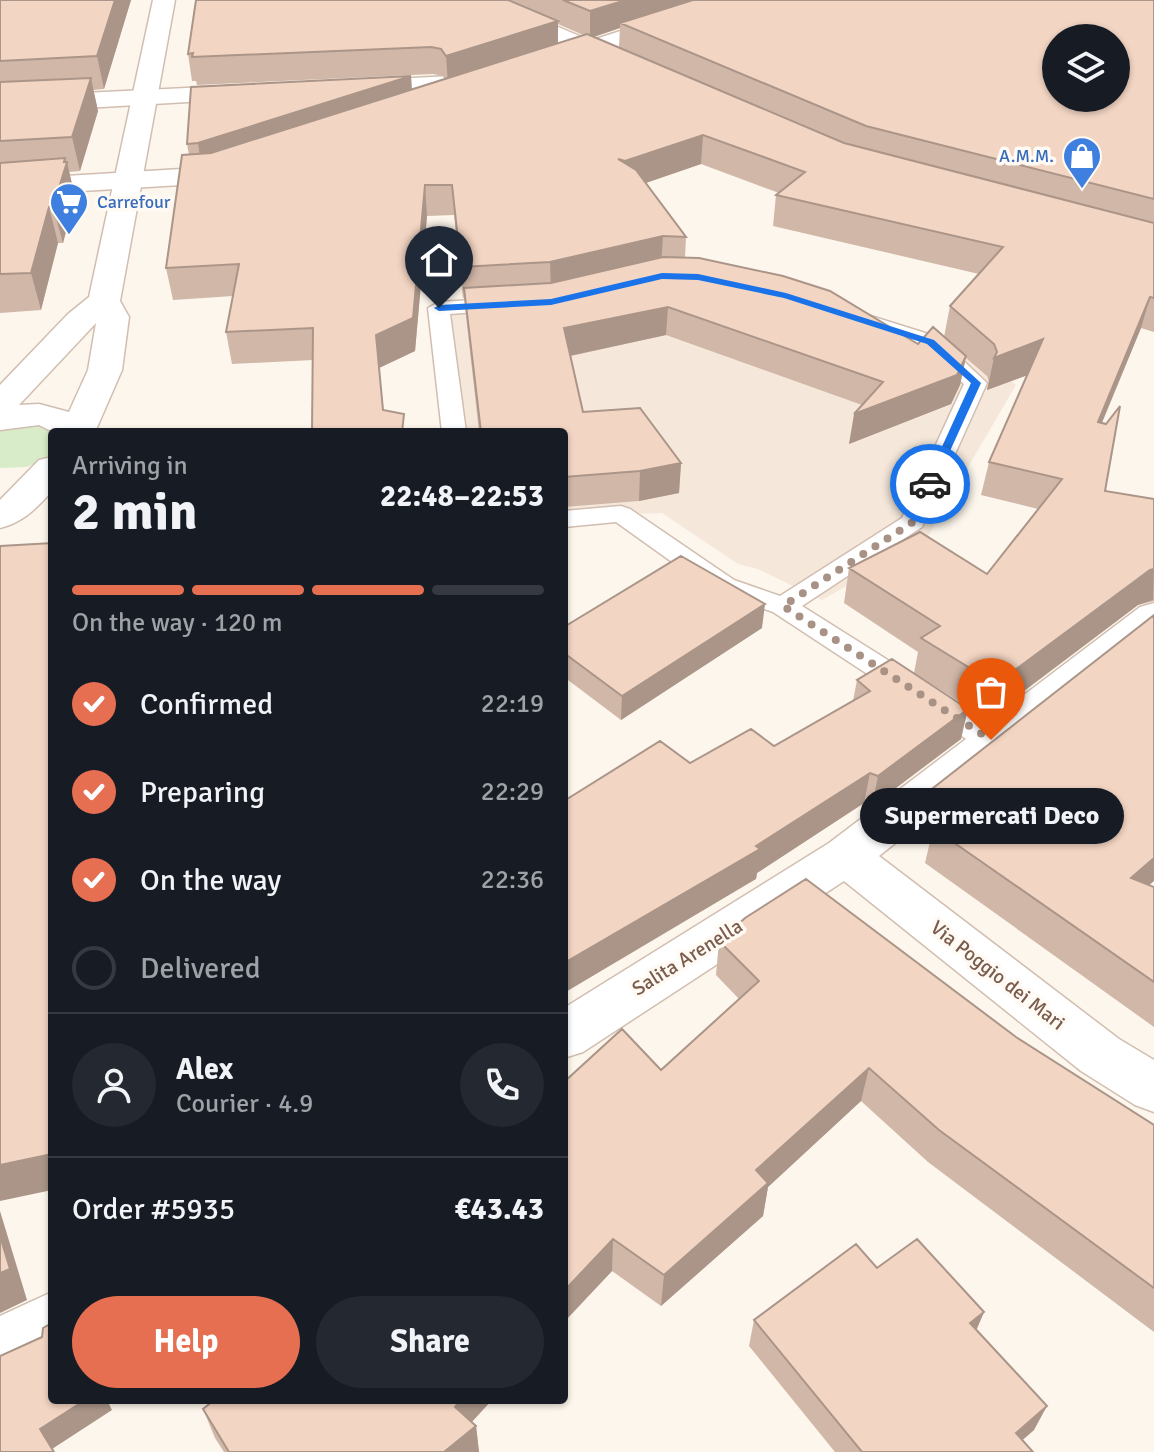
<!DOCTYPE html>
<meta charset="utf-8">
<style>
:root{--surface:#171b24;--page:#242831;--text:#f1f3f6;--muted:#9ea1a6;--line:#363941;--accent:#e76f51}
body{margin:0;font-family:Signika,sans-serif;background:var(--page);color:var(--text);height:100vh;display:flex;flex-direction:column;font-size:30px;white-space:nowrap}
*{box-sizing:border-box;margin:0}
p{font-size:26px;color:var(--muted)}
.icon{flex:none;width:44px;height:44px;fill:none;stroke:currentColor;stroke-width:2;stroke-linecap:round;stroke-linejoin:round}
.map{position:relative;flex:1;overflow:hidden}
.sheet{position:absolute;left:48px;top:428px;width:520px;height:976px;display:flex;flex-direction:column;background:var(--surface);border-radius:8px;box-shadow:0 2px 6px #0004}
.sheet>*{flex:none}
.controls{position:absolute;left:1042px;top:24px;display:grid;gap:16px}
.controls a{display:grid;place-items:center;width:88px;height:88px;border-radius:50%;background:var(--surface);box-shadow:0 2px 6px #0004;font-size:40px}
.pin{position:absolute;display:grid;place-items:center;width:68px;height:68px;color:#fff;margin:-82px -34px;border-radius:50% 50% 50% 0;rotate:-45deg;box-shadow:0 0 8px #0007}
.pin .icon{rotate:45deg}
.courier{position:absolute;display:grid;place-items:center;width:80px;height:80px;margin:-40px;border:6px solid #1a73e8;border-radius:50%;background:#fff;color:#222;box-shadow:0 2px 10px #0007}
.bubble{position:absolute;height:56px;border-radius:28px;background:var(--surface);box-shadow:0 2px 6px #0004;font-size:26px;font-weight:800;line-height:56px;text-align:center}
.summary em{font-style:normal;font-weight:800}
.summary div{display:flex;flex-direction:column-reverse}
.summary{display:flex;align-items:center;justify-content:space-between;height:136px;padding:0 24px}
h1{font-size:52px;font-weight:800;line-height:60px}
.bar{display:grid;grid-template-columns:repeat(4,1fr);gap:12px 8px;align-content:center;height:96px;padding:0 24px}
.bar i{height:10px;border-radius:6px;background:var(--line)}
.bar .on{background:var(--accent)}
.bar p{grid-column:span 4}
.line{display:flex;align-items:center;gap:20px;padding:0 24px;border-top:2px solid var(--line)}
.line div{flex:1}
.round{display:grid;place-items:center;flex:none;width:84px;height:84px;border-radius:42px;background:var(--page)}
ol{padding:0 24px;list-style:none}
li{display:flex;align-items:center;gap:24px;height:88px}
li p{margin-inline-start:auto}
li .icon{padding:8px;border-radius:50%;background:var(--accent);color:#fff;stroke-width:4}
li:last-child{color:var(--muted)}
li i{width:44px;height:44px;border:4px solid var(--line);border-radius:50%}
.cta{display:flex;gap:16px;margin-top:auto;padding:16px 24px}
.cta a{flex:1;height:92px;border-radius:48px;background:var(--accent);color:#fff;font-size:32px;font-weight:800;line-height:92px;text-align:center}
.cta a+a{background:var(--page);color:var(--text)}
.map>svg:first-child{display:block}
.residential{fill:#f5e8da}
.green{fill:#d8ecc9}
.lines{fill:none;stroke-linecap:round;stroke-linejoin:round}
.service-casing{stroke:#d1beb0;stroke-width:3}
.minor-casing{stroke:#d1beb0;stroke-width:3}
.tertiary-casing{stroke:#d1beb0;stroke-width:3}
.secondary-casing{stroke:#d6c0b0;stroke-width:3}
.service{fill:#fff;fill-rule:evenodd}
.minor{fill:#fff;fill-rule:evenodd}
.tertiary{fill:#fff;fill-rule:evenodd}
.secondary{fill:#fff;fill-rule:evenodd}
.wall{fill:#d1b7a8;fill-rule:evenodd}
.shaded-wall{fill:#aa9588}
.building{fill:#f3d5c3;stroke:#aa9588;stroke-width:2;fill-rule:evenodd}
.route{fill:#1a73e8}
.done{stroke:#a89285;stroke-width:8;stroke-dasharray:0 14.4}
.labels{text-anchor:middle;stroke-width:7;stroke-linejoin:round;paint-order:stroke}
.far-shop-label{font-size:18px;fill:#366cbe;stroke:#fffaf3;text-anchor:end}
.street-label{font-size:20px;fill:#7a5c4d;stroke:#fffaf3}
</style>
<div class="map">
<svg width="1154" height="1452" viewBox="0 0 1154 1452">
<rect width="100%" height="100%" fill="#fdf6ec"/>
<path class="residential" d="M835,303L972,351L1016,385L925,541L822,600L758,569L738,564L662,513L564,516V432H464L449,310Z"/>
<path class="green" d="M31,421L60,432H52V455L27,467L0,468V426Z"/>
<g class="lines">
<defs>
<path id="service" d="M506,298L517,304L514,309L450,314L466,432H442L428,308L439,302Z
M858,312L938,337L987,383L922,527L802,606L1002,732L1006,740L1002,748L991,751L980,748L773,612L714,592L616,522L564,527V511L621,506L630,509L734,580L780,596L902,518L964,384L922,347L850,324L847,319Z"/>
<path id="minor" d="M702,0H724L720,14L561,66H543L540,61L543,56L701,5Z
M489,74L498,76L501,81L498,86L354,95L345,93L342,88L345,83L354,81Z
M249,85L258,88L262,93L258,98L0,113V97Z
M236,156L246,158L250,164L246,170L181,185L0,196V180L181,169Z
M1154,603V637L879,856L1119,1039L1154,1060V1112L1135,1105L1081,1071L844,881L583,1052L564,1058V1008L829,843L1140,607Z
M52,1292V1355L0,1380V1316Z"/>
<path id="tertiary" d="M153,0H175L120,301L129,317L122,370L95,432H53L39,425L0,430V385L68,314L89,297ZM96,323L88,370L69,412L39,404L19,405Z
M52,457V491C37,508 22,523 0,528V500L39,460Z"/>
<path id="secondary" d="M465,0H495L633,59L636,64L633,69H615L468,5Z"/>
</defs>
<use href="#service" class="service-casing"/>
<use href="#minor" class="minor-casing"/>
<use href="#tertiary" class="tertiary-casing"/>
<use href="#secondary" class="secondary-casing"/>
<use href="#service" class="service"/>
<use href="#minor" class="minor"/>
<use href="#tertiary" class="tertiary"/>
<use href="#secondary" class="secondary"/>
</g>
<path class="wall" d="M0,0H131L104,89L93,90L98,111L80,171L69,172L75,197L63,243H58L41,310L0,313Z
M196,0H1154V332L1141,328L1102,423L1105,491L1154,499V601L1138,605L987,719L914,673L918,652L844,603L849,568L987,574L1038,509L981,495L989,462L1028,375L987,390L989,382L987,376L966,358L960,385L951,404L849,444L862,405L666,335L571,356L583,412L681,463L679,493L639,501L564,507V432H479L464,298H463L454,215L427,216L415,351L379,368L312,432L313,360L232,364L226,332L233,296L173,300L166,268L189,155L187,144L411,76L412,89L444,79L443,76L433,74L197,85L196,81H192L188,54ZM558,24L583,35L558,43ZM620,28L619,47L594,37ZM701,164L779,193L776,195L773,226L979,274L950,306L944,337L918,344L685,258L686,237L646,183Z
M564,627L762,628L621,720L564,677Z
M857,680L961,739L872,806L864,803L757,873L756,879L690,763L774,746L853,701Z
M928,792L1154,887V1027L925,863L932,833L920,827Z
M719,941L1016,1037L1154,1125V1332L928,1162L861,1101L768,1187L763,1216L661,1306L612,1271L564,1322L661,1070L739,999L716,975Z
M877,1268L984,1312L976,1330L1034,1430L1022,1440L1033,1452H835L749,1346L754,1320Z
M492,1400L471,1422L476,1426L479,1452H224L215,1438L203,1409Z"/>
<path class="shaded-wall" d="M115,0H131L104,89L97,56Z
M626,0H700L620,23V28L590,38V11Z
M558,21V48L448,84L446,56Z
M411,76L412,95L201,163L198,143Z
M91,78L98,111L80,171L72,137Z
M703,135L701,164L625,190V161Z
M65,158L66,164L67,162L75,197L63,243L53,207Z
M425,185L427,216L415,351L379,368L376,335Z
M49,207L58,243L41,310L31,273Z
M663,236L661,267L551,293L550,262Z
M1150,297L1141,328L1088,456L1098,422Z
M668,307L666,335L564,357V328Z
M1043,339L1036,372L987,390L994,358Z
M966,356L960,385L951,404L849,444L854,414Z
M681,463L679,493L639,501L640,471Z
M1154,569L1153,600L1138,605L987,719L996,684L1150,570Z
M765,604L762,628L621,720L622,696Z
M968,709L961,739L872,806L878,776Z
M870,773L864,803L757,873L756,879L564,993V963L756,846Z
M1154,858V881L1117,913L1131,878Z
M869,1068L861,1101L768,1187L763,1216L661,1306L664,1275L756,1170Z
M52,1154V1190L0,1201V1165Z
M0,1211L27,1300L0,1313Z
M613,1239L612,1271L564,1322V1291Z
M984,1312L973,1338L970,1323Z
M85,1400H107L112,1410L52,1449L40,1429Z
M461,1400H492L459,1436L455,1407Z
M1047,1406L1034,1430L1009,1452L1016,1433Z
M476,1426L479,1452H444Z"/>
<path class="building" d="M0,0H115L97,56L0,61Z
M196,0H508L558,21L446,56L441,49L431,47L192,57L193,53L188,54Z
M563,0H626L590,11Z
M693,0H1154V199L866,126L620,23ZM1056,38H1116V98H1056Z
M587,34L844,143L1154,223V298L1150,297L1098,422L1106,424L1120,406L1105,491L1154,499V569L1150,570L996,684L921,638L940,626L849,568L920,532L987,574L1062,479L989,462L1043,339L994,358L997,352L994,344L950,306L1003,247L776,195L805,172L703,135L625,161L618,159L636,170L686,237L663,236L550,262L461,267L452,185H425L413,318L376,335L383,410L404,414L402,432H311H312L313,328L226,332L239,264L166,268L182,155L211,153Z
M411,76L198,143L187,144L191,87Z
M91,78L72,137L0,141V82Z
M65,158L64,162H67L53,207H49L31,273L0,274V163Z
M663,257L699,258L783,276L830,291L918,344L933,327L966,356L957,375L854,414L883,382L668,307L564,328L583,412L640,408L681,463L640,471L564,477V432H481L464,288L551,283Z
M52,543V922L50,923L52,924V1154L0,1165V546Z
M681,556L765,604L622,696L564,653V627Z
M1154,615V858L1131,878L1154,887V982L933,828L958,805L928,792Z
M892,659L968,709L878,776L870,773L756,846L760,849L564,963V801L660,741L690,763L751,729L774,746L870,691L857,680Z
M806,879L1016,1037L1154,1125V1288L939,1130L869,1068L756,1170L768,1183L664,1275L613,1239L564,1291V1082L622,1029L661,1070L759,981L719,941L745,918Z
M0,1236L10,1269L0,1273Z
M917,1239L984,1312L970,1323L1047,1406L1016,1433L1033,1452H862L754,1320L856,1244L877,1268Z
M52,1323V1400H85L40,1429L54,1452H0V1356L42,1337L43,1328Z
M214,1400H461L455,1407L476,1426L444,1452H229L203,1409Z"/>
<path class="route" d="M662,273L698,274L786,293L934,340L981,383L934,486L925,484L971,383L927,344L784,298L698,280L662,279L551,305L439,311L434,308L439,305L551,299Z"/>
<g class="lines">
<path class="done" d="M930,484L913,522L783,606L991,740"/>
</g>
<defs>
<symbol id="shop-pin" viewBox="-11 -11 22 30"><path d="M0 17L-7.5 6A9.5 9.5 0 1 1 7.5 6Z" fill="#3f7fe0" stroke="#fffaf3"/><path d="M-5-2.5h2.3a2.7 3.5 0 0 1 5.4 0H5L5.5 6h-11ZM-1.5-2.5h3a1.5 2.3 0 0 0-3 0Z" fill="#fff"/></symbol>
<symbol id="supermarket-pin" viewBox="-11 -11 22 30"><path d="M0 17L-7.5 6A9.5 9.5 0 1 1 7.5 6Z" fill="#3f7fe0" stroke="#fffaf3"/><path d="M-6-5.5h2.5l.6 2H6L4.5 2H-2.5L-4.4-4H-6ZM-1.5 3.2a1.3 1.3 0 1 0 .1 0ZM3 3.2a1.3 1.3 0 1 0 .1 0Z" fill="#fff"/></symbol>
</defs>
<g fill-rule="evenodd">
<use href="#shop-pin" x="1060" y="134" width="44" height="60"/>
<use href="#supermarket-pin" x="47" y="180" width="44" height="60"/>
</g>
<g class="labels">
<g class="far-shop-label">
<text x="1054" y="162">A.M.M.</text>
<text x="97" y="208" text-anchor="start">Carrefour</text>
</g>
<g class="street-label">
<text transform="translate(687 957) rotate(-32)" y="7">Salita Arenella</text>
<text transform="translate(998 975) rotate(38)" y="7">Via Poggio dei Mari</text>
</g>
</g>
</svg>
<div class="controls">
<a><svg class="icon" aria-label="layers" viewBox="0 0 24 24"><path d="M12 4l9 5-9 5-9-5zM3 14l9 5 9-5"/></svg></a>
</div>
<div class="pin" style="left:991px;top:740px;background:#ea580c"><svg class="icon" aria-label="bag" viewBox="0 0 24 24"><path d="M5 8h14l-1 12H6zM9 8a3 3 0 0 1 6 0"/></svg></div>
<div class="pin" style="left:439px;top:308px;background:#1f2937"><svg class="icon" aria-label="home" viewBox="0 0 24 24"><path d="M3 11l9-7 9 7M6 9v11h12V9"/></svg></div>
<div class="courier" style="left:930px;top:484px"><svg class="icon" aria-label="car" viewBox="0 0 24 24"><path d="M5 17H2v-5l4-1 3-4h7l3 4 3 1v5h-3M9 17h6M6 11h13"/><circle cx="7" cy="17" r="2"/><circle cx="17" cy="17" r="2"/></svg></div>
<div class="bubble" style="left:860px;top:788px;width:264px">Supermercati Deco</div>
<section class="sheet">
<div class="summary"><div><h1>2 min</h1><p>Arriving in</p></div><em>22:48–22:53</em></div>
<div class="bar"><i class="on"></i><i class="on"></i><i class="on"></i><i></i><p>On the way · 120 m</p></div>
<ol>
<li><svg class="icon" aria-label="check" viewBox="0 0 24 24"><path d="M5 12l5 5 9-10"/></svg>Confirmed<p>22:19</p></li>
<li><svg class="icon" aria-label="check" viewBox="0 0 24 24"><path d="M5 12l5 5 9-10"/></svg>Preparing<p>22:29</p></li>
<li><svg class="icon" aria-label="check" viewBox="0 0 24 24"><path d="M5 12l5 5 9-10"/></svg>On the way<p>22:36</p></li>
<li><i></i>Delivered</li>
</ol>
<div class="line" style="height:144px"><a class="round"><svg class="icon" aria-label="person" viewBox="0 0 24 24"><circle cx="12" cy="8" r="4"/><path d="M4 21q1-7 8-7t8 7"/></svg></a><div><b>Alex</b><p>Courier · 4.9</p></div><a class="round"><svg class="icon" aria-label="phone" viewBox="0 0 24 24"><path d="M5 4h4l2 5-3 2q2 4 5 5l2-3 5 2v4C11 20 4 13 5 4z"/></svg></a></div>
<div class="line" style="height:104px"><div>Order #5935</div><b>€43.43</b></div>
<div class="cta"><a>Help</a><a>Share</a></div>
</section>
</div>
